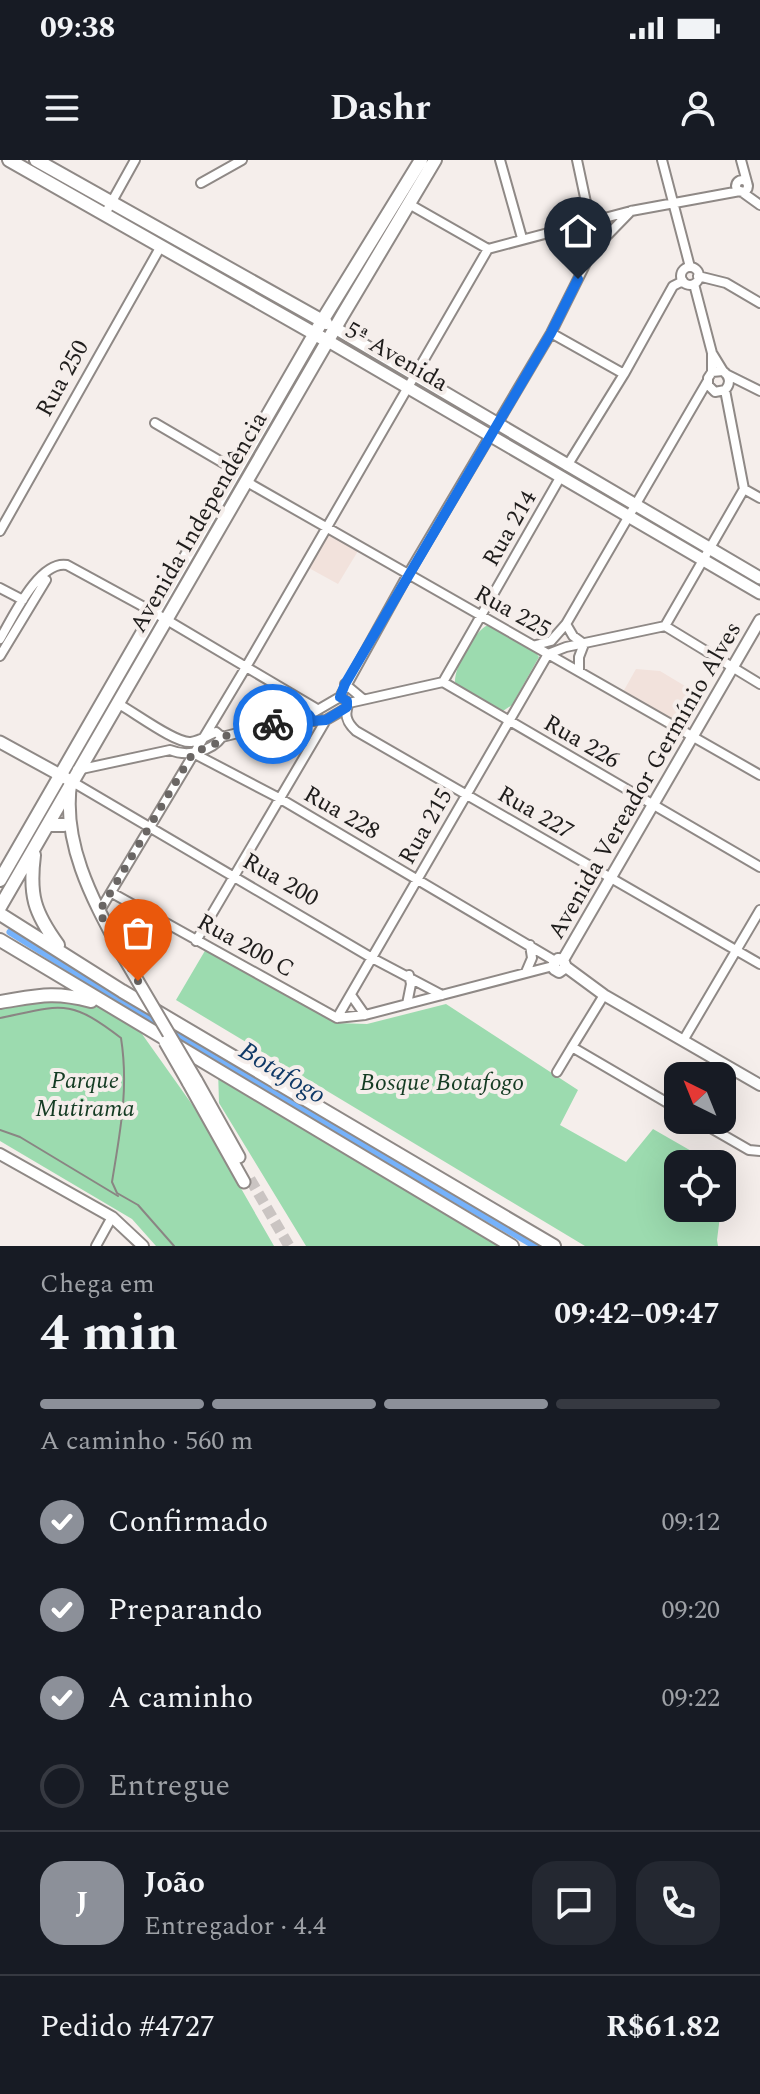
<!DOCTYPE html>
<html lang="pt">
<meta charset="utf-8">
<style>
:root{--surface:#171b24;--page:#242831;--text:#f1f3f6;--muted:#9ea1a6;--line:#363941;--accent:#8c9099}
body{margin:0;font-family:Spectral,serif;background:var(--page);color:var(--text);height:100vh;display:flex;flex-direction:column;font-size:30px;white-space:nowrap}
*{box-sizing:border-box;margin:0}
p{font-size:26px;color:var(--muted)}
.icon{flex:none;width:44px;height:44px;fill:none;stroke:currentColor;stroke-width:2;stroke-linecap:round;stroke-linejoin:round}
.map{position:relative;height:1086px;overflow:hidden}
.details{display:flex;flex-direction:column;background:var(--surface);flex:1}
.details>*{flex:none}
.needle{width:52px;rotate:317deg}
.buttons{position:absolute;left:664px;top:902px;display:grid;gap:16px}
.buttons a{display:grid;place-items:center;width:72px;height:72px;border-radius:16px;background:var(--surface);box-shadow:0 8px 32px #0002;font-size:40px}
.pin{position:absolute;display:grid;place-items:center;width:68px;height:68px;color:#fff;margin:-82px -34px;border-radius:50% 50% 50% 0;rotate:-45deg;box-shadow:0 0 8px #0007}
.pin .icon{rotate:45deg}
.courier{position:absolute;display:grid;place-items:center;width:80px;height:80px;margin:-40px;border:6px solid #1a73e8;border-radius:50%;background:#fff;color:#222;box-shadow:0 2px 10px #0007}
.overview em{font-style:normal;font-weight:700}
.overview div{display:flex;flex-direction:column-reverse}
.overview{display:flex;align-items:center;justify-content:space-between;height:136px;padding:0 40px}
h1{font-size:52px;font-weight:700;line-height:60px}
.bar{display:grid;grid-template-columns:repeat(4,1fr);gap:12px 8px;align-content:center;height:96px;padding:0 40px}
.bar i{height:10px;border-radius:6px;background:var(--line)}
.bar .selected{background:var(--accent)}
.bar p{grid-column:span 4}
.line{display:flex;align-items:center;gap:20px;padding:0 40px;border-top:2px solid var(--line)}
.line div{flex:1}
.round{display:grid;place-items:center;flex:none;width:84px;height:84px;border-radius:24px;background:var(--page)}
ol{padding:0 40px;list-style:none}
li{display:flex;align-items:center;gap:24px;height:88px}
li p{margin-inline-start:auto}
li .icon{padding:8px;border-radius:50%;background:var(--accent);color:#fff;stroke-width:4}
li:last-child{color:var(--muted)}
li i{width:44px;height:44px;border:4px solid var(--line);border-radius:50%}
.status{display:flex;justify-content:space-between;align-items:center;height:56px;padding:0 40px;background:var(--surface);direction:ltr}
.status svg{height:22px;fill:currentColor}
header{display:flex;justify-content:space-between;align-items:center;height:104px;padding:0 40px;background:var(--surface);font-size:36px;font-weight:700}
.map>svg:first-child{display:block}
.built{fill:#f2e2dc}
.green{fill:#9cdbaf}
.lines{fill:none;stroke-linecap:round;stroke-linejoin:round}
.canal{stroke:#75b2fb;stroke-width:7}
.secondary-tunnel{stroke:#cac4c2;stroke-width:11;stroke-dasharray:11 5.5;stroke-linecap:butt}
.minor-casing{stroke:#8f8986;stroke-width:12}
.tertiary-casing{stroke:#8f8986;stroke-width:14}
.secondary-casing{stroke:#8f8986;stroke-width:15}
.primary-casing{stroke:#8f8986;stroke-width:16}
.minor{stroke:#fff;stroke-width:8}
.tertiary{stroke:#fff;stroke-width:10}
.secondary{stroke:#fff;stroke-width:11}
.primary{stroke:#fff;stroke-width:12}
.tram{stroke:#8a8583;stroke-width:2}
.secondary-bridge-casing{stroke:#8f8986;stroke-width:15;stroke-linecap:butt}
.secondary-bridge{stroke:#fff;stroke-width:11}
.done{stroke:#6a6664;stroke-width:8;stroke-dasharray:0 14.4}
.route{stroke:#1a73e8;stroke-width:10}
.labels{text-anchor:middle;stroke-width:8;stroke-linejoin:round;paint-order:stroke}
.street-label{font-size:24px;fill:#1f1d1c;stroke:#f5eeeb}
.park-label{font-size:24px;font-style:italic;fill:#143b23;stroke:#f5eeeb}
.water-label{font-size:26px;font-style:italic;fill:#0f3967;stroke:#f5eeeb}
</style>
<div class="status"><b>09:38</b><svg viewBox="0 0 49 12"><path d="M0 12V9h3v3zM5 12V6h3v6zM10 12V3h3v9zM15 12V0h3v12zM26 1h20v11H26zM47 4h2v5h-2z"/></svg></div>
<header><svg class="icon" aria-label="menu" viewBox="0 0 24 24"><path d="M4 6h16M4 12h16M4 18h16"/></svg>Dashr<svg class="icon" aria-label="person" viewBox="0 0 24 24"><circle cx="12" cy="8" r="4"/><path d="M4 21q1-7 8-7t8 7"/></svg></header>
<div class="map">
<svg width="760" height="1086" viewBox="0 0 760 1086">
<rect width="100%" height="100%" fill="#f5eeeb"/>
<path class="built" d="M331,375L358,391L338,424L307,407L324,377Z
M636,509L660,511L705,538L687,569L623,532Z"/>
<path class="green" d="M488,465L533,489L539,497L512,545L503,551L459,527L455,522C455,505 473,472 488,465Z
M206,789L336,863L367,864L446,844L578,930L560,965L626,1002L653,969L714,1004H678V1048H721L717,1080L718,1086H585L176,840Z
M41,838L106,845L142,874L196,950L274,1086H156L132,1059L0,981V845Z
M218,910L515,1086H306L219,943Z"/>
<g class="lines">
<path class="canal" d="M10,772L194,886L535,1086"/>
<path class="secondary-tunnel" d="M250,1019L289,1086"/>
<defs>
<path id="minor" d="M500,0L522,78
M577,0L590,61L592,91
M662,0L690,107
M741,0L747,22
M736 26a6 6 0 1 1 12 0a6 6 0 1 1-12 0Z
M201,23L242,0
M742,32L760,45
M409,44L488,89L631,51L740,31
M105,54L135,0
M681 116a9 9 0 1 1 18 0a9 9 0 1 1-18 0Z
M698,116L726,123L760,143
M694,124L712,193L723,211
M551,173L624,214
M712,212L723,211C730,216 731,224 725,230L715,232L708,225V218L712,212V194
M726,214L760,231
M725,230L744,329
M155,263L237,311
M567,306L624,214L673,126L683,121
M247,322L760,615
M744,329L760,338
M0,371L161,86
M0,428L23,440
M566,464L573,476L584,484L579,497V510
M665,466L744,329
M665,466L760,524
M0,479C13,457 39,400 67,405L155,453L317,549
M536,485L551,481L566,464L707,222
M548,494L566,487L665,466
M0,496L46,420
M443,522L760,707
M443,522L561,316
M345,524L363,539
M340,537L407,416L551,173L592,91L631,51
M340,537L349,543C344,554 346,562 356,571L760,804
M117,543C134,552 176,584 191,582C200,581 208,575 216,572L222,577
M349,543L443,522
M313,561L326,560L345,549
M193,593L279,638L555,801
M77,610L170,590C187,597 211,592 222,577L309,555L340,537
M71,621L372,798L442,835
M112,733L337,858L365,855L553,806
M99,752L246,507L488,89
M196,781L326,560
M526,812L532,798L530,785
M351,835L365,855
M604,835L572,887L678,949
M407,844L411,824L409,815
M337,858L548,494
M684,879L760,750
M557,912L572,887
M697,960L749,990L760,991
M96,1086L112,1057"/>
<path id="tertiary" d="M563,800L760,460
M566,807L559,812L554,809V803L558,799L563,800L566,807L604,835L760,925
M0,994L112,1057L143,1086"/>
<path id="secondary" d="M335,168L760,418
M328,181L760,433
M0,582L71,621C61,684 94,742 123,796
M196,920L239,997
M188,922L244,1022"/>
<path id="primary" d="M9,0L322,178
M36,0L326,163
M48,665H64
M34,695C29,735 34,752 58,785
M0,720L322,161L421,0
M0,747L342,156L435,0
M0,754L122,831L554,1086
M0,780L512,1086
M0,842C38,836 53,831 91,841"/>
</defs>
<use href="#minor" class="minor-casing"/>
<use href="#tertiary" class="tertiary-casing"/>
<use href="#secondary" class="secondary-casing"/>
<use href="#primary" class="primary-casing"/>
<use href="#minor" class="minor"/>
<use href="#tertiary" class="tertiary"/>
<use href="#secondary" class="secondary"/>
<use href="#primary" class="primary"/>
<path class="tram" d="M0,858C62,845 69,838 121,878C129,929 120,972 112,1022L117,1033L138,1045L174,1086
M0,970L20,977L118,1036"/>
<defs>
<path id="secondary-bridge" d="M123,796L196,920
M165,882L188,922"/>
</defs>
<use href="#secondary-bridge" class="secondary-bridge-casing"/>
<use href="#secondary-bridge" class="secondary-bridge"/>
</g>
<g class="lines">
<path class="done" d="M138,821L99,752L193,593L217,583L222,577L273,564"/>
<path class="route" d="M273,564L309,555L313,561L326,560L347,547V541L340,537L345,524L551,173L578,119"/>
</g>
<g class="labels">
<g class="street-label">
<text transform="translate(397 196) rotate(30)" y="8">5ª Avenida</text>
<text transform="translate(62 218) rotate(-61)" y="8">Rua 250</text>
<text transform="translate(198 362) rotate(-60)" y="8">Avenida Independência</text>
<text transform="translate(509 368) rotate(-60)" y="8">Rua 214</text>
<text transform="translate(513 451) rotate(29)" y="8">Rua 225</text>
<text transform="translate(582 581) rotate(30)" y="8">Rua 226</text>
<text transform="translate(644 620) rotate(-60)" y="8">Avenida Vereador Germínio Alves</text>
<text transform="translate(342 652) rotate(30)" y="8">Rua 228</text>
<text transform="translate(536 652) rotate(30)" y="8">Rua 227</text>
<text transform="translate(425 666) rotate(-60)" y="8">Rua 215</text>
<text transform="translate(281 719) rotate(30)" y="8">Rua 200</text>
<text transform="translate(246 785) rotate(29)" y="8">Rua 200 C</text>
</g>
<g class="park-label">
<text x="85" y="928">Parque<tspan x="85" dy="28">Mutirama</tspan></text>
<text x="442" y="930">Bosque Botafogo</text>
</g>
<g class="water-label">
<text transform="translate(283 912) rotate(31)" y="9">Botafogo</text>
</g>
</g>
</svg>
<div class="buttons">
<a><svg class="needle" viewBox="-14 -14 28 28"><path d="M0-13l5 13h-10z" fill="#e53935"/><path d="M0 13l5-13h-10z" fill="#9ea1a6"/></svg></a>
<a><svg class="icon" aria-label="locate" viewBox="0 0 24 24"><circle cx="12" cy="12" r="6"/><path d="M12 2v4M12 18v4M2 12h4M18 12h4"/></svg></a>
</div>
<div class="pin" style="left:138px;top:821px;background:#ea580c"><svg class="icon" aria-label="bag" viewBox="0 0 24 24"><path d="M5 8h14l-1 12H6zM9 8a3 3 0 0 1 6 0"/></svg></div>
<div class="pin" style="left:578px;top:119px;background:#1f2937"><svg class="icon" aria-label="home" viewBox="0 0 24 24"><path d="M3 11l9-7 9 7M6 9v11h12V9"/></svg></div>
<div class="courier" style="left:273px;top:564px"><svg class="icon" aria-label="bike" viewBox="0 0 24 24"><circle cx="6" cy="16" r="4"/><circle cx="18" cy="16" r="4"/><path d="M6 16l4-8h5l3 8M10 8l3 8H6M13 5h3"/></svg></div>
</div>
<section class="details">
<div class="overview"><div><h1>4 min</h1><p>Chega em</p></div><em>09:42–09:47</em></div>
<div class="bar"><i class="selected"></i><i class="selected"></i><i class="selected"></i><i></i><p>A caminho · 560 m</p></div>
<ol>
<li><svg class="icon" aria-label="check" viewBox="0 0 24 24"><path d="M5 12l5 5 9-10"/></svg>Confirmado<p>09:12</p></li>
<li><svg class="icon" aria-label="check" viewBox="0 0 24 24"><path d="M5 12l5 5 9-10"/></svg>Preparando<p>09:20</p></li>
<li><svg class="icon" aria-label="check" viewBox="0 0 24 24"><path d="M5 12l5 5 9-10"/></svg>A caminho<p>09:22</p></li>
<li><i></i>Entregue</li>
</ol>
<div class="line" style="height:144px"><b class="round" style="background:var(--accent);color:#fff">J</b><div><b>João</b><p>Entregador · 4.4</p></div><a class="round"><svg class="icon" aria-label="chat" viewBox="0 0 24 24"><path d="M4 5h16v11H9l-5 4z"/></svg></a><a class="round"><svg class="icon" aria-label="phone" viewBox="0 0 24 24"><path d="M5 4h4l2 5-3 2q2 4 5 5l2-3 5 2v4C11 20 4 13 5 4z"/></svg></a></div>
<div class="line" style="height:104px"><div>Pedido #4727</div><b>R$61.82</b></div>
</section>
